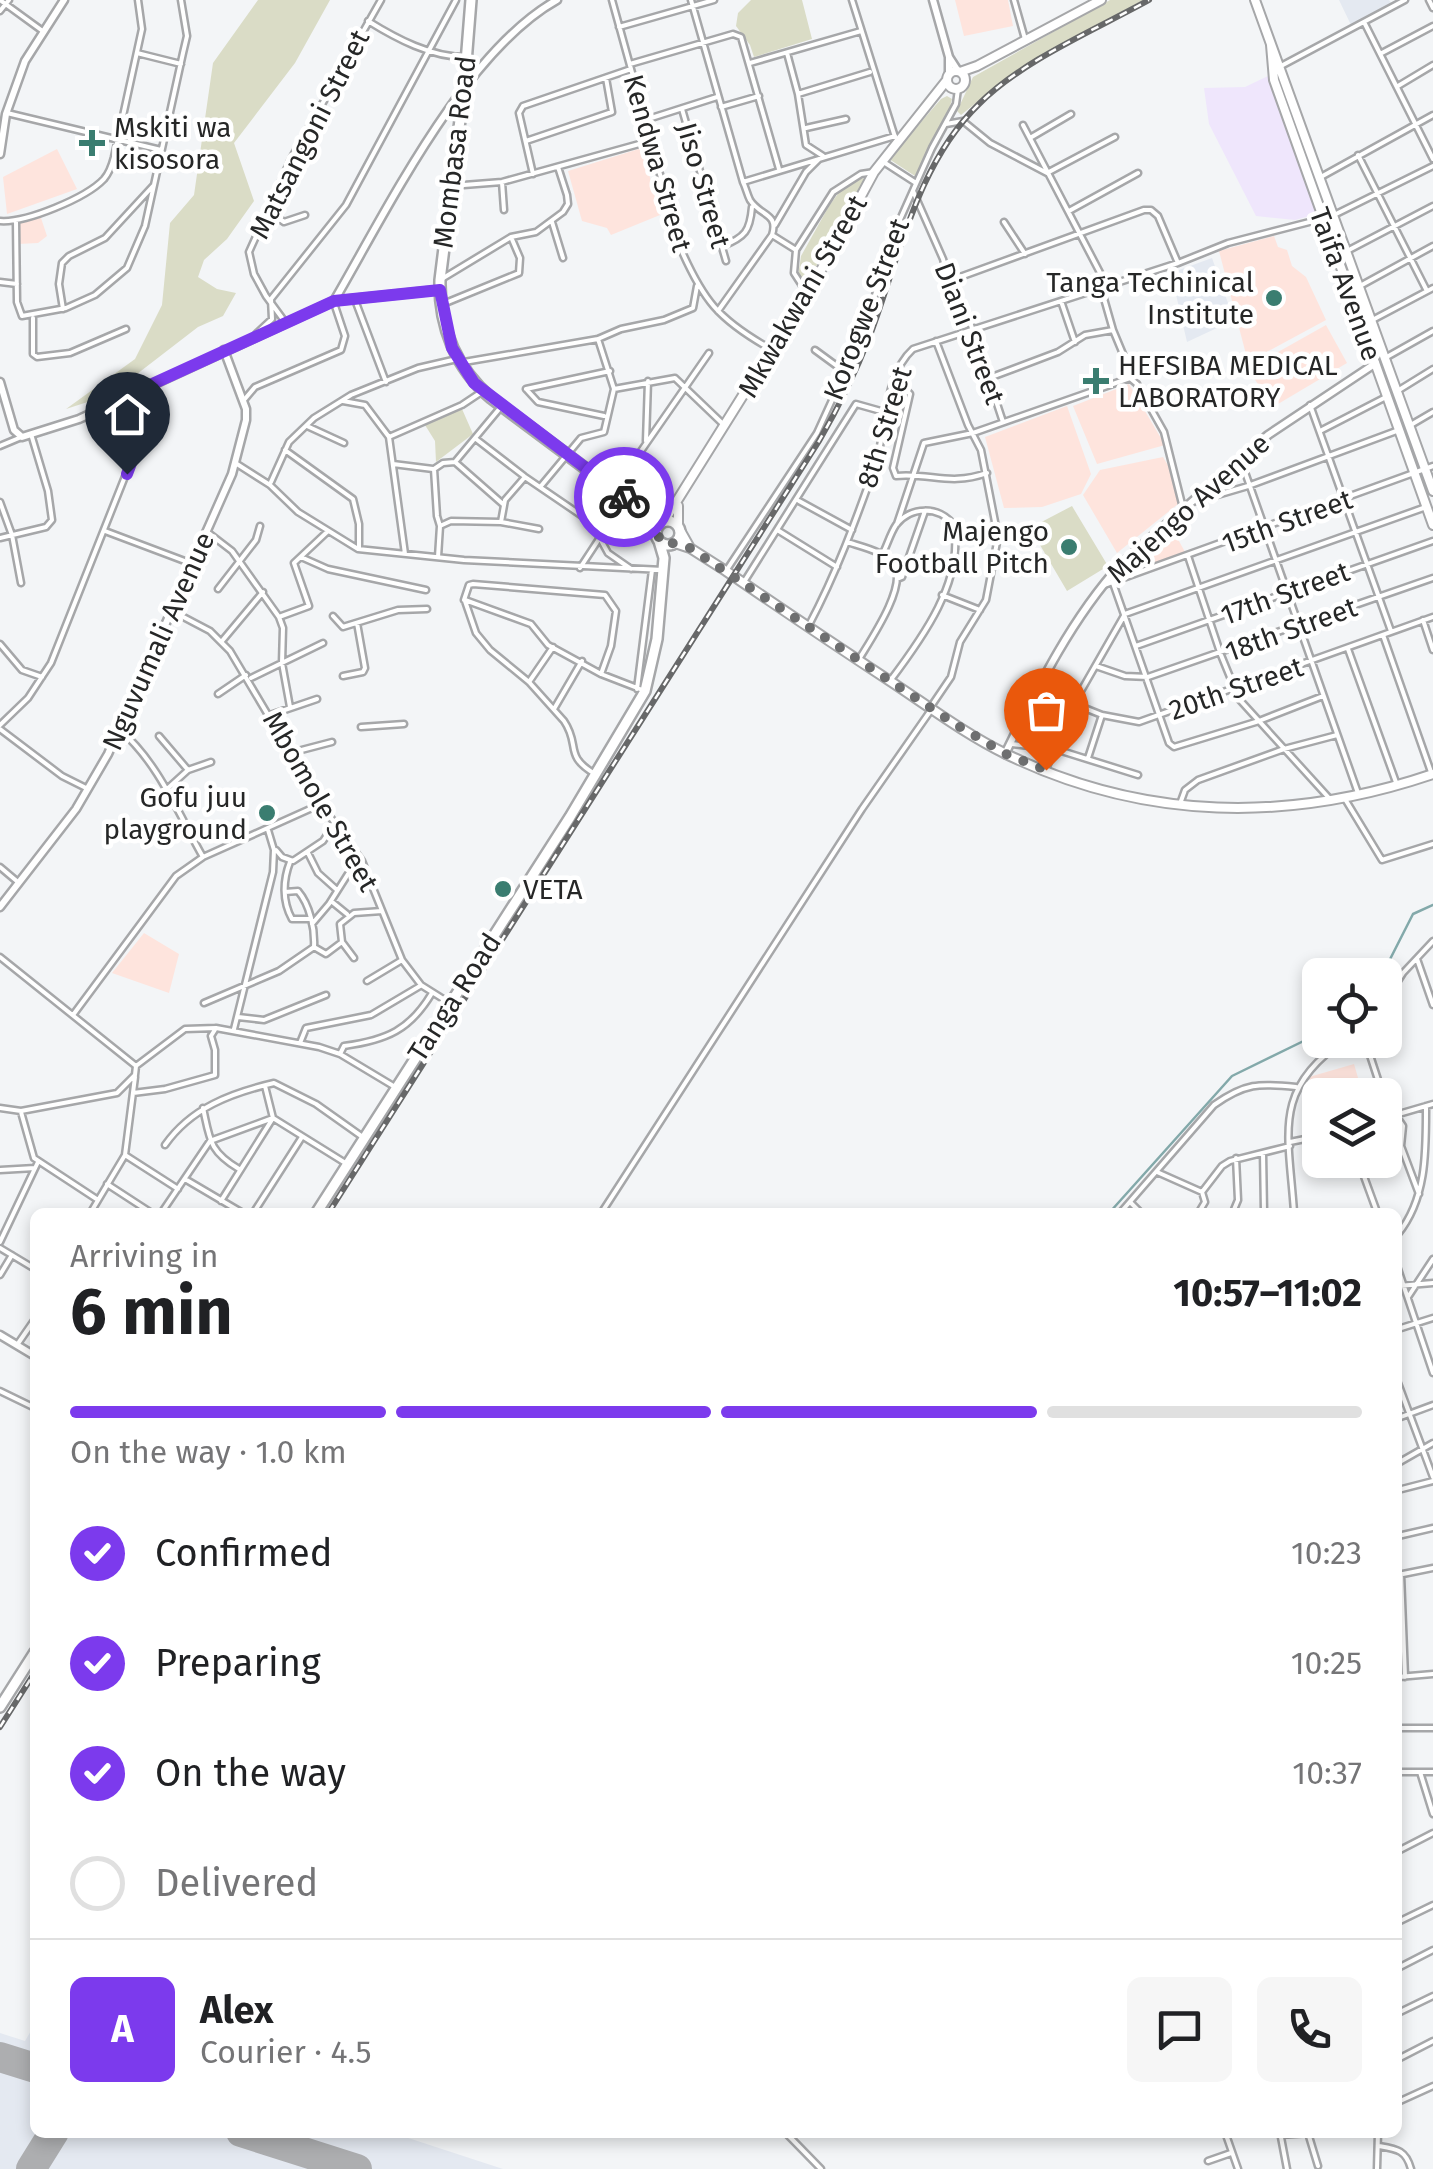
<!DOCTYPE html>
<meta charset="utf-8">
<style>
:root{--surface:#fff;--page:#f6f6f6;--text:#202124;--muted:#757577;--line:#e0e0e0;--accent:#7c3aed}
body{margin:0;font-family:"Fira Sans",sans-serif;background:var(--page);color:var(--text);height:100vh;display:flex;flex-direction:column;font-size:38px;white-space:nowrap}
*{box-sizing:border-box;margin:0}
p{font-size:32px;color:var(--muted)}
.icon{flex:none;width:55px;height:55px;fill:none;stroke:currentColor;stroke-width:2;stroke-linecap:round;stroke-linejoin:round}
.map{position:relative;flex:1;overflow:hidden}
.panel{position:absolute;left:30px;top:1208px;width:1372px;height:930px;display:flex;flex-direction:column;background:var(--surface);border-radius:15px;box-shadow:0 5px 15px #0003}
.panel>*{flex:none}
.buttons{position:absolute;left:1302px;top:958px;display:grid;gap:20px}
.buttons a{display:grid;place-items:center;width:100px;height:100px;border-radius:15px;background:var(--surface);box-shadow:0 5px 15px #0003;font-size:50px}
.pin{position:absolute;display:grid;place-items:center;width:85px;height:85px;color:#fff;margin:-102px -42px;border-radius:50% 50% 50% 0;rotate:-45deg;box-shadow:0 0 10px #0007}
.pin .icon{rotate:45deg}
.courier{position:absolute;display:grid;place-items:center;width:100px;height:100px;margin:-50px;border:8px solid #7c3aed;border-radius:50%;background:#fff;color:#222;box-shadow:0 2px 12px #0007}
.head em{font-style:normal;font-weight:700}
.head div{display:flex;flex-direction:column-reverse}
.head{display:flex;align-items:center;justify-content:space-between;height:170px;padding:0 40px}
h1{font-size:65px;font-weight:700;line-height:75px}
.bar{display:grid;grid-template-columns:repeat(4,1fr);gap:15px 10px;align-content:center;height:120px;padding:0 40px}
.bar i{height:12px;border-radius:8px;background:var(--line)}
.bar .selected{background:var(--accent)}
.bar p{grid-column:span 4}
.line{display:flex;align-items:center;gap:25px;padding:0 40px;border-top:2px solid var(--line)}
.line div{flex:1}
.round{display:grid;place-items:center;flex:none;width:105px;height:105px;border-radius:15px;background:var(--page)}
ol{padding:0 40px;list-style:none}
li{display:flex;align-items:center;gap:30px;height:110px}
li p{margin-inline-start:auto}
li .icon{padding:10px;border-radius:50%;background:var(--accent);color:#fff;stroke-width:4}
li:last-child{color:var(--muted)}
li i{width:55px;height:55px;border:5px solid var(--line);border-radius:50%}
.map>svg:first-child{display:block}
.commercial{fill:#efe6fc}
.built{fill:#e4e9f1}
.education{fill:#fee4dd}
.green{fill:#dadcc6}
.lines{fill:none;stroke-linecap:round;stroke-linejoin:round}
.stream{stroke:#83a9aa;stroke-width:2.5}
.runway{stroke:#adaeb0;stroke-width:30}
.street-casing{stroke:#a6a7a9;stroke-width:9}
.secondary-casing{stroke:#a6a7a9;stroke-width:11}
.primary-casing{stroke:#a6a7a9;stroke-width:12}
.highway-casing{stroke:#a6a7a9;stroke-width:14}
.street{stroke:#fff;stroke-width:4}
.secondary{stroke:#fff;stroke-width:6}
.primary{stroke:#fff;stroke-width:8}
.highway{stroke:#fff;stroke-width:9}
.rail-casing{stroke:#676869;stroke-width:6}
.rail{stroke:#fff;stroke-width:2.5;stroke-dasharray:8;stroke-linecap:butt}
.done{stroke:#6e6f70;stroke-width:10;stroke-dasharray:0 18}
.route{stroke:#7c3aed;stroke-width:12}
.poi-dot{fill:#3a7d70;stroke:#fff;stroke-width:4}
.labels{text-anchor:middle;stroke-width:9;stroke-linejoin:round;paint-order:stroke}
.poi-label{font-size:28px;fill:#262727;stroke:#fff;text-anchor:start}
.street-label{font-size:28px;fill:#262727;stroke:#fff}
</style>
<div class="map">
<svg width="1433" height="2169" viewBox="0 0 1433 2169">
<rect width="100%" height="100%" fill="#f3f5f7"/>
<path class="commercial" d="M1268,76L1317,214L1295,220L1256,216L1209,124L1204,88L1245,87Z"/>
<path class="built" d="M1339,0H1389L1391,3L1351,25Z
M1212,258L1234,320L1187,342L1171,273Z
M35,2024V2132L393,2133L503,2169H0V2033L25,2041Z"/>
<path class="education" d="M955,0H1008L1013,26L964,36Z
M642,148L660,215L611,235L607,228L582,221L568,171Z
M57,149L77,189L7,214L3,177Z
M40,215L47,236L38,243L18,244V222Z
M1274,236L1278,247L1287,250L1292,266L1306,277L1326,320L1248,362L1219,251Z
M1326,325L1347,363L1273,407L1248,369Z
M1129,384L1165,445L1097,464L1073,406Z
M1067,406L1091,474L1081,494L1042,507L1004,508L985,437Z
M1163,457L1169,467L1178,504L1117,553L1083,495L1100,470Z
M1167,527L1174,532L1185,552L1134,572L1130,562Z
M144,933L179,954L169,993L112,973Z
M1354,1064L1363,1095H1320L1319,1109L1309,1077Z"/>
<path class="green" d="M258,0H330L295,63L234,143L254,201L227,239L204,260L198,277L217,289L236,293L223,316L198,327L124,384L100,398L66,409L135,359L162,305L170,223L194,195L213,63Z
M751,0H802L812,39L754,57L750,45L736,26L738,13Z
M1110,0H1143L1012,74L961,115L957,111L973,77Z
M947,96L952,99L949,110L915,176L889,159L941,99Z
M862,178L865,179L805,286L798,277L801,256L829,206L840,191Z
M462,409L473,434L436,462L435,441L425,425Z
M1072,506L1108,566L1067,591L1030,528Z"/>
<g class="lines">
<path class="stream" d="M1382,975L1413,914L1433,905
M1110,1212L1232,1076L1320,1033"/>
<path class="runway" d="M0,2057L35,2068
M241,2132L357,2169
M31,2169L54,2132"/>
<defs>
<path id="street" d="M0,0L44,32
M612,0L680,247C703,300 718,319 769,348
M691,0L743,182C746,188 747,194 750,200C760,216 779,213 772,235L718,311
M852,0L895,137
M1014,0L1025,39
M1429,0L1433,8
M0,11L9,0
M368,21C397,39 431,57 465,57
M1364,22L1433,159
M619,27L714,0
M137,53L181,64
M787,53L798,94L806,145L823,156
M1380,54L1433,26
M750,63L861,31
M630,64L733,34L741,37L779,169
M1281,66L1405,0
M1398,86L1433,65
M798,94L870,72
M721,107L759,96
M682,109L726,261
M7,113L161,150
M645,120L717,97
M946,124L963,121L990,143L1047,173L1115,137
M1023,125L1107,286
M806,128L846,119
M1030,138L1071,114
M526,141L612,112L606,78
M1358,155L1427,291
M882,161L916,183
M533,174L519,113L523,106L631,69
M1319,178L1433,115
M502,182L504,210
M743,182L895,136
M451,186L502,182L650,141
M913,191L943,259L952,292L969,319L1003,422
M267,210L284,222L305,215
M1069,211L1138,173
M1334,215L1433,166
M0,221C26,223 86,198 104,179C109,173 112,165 114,157L142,29L138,0
M16,221L17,302L22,316L66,308L95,295L127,268L145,226L183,53L187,36L181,0
M552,222L563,258
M1004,222L1025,254
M775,225L806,172L819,159
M772,235L796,250
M723,246C745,237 750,231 752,207
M1347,251L1433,206
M440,280L511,237L536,232L563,212L568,204L567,195L558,167
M949,281L1144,210H1151L1158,216L1178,263
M0,282L17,284
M1360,286L1433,246
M1101,288L1113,330L1133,378
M805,290L794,273L796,250L833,192L861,174L874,172
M355,300L386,382
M1061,301L1075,342
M443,304L519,273L520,258L511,237
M63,309L59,284L62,263L69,256L105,238L153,186
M33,318V354L37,357L70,353L126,329
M285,322L266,296L254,274L249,252L291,159L381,0
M1361,326L1433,288
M256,334L272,319L271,299L346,205L456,0
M815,350L845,372
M1385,358L1433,331
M464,362L598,339L621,329L664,320L693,308L697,286
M989,378L1058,352L1085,335L1113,330
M892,388L906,390L910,394L893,468L896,476C933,473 949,486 987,473
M526,389L538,402L604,416
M526,389L610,371
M614,389L675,378L724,425
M1399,390L1433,369
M244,400L255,387L341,350L345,336L334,303
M343,401L365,405L389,437L405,554
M1310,405L1391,631
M307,426L344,443
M1409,426L1433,412
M1320,431L1386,397
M389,437L462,405L483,391
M476,439L524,476
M646,441L648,381
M0,446L19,438
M285,450L353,499L359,524V549
M1240,458L1358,793
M455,462L500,408
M455,462L504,505
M237,464L270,485L298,512L358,549L464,560L663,570
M393,464L433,469
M434,469L437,516L440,526
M434,469L443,463L455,462
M271,482L289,442L314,418L351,395L418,368L457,359
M541,486L581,438L604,432L614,389L598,339
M614,490L709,353
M799,501L852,530
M1197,501L1248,486L1399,430
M0,502L12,535L21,583
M501,522L539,529
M897,524L924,443L973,433L1130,378L1137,384L1164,432L1183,508
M105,531L190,563
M206,531L232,551L279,617L283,628L282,663L290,707
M779,531L837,567
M0,538L46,527L52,520L48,491L31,434
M847,542C862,547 888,552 895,567C906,589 869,642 858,661
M882,555C887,546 890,534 896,525C911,506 938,506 953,524C966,579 921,640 890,681
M1188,556L1221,655L1239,699L1329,798
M301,557L328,569L426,590
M438,557L440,526L451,521L501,522L505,500L525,477L591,522L608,553L631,569
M580,568L599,539
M728,568L817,433L865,328L894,233L932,148L956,104L958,89
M897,579L902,577L925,511
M744,582L856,404L888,413
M1113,583L1169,743L1174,747L1259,721L1323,696
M1104,585L1433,466
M218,589L256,540L260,526
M942,595L980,610
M464,600L469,585L473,584L605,595L616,611L611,646L601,674
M465,600L531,624L548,645L601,674L645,691
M465,601L476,633L490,650L529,682L564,721C581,746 563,755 595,774
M172,611L210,631L230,651L321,804L362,861L402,960L421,985L448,1002
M333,616L343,627L398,610L427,609
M279,617L309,606L294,563L327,532
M1423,620L1433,650
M809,625C836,574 856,520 875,466C887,431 883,376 913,349L1178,263L1228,243L1321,219
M1383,635L1431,772
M222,641L263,592
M0,644L22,670L42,677
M1136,646L1433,541
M1348,649L1397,785
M1096,666L1125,676L1148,677L1433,578
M343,676L363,672L365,668L357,623
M251,678L323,643
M529,682L553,647
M637,689L652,570
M1037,689L1102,715L1139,722L1433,617
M218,694L246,675
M930,708L951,677L960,642L986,600L998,537L981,450L968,425L936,341
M554,709L582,661
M270,715L317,699
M0,725L28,698L51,663L153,406L155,399L148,387
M361,727L404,724
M0,729L62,776L88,789
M120,730C158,762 179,815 203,857
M159,736L188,770
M1012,744L1055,749L1138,775
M290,753L332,742
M1088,758L1102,715
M1046,769L1073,705L1125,614L1426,507
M166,790L188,770L211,762
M1345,799L1382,860L1433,844
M1181,801L1185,790L1198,780L1284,749L1337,735
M276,850L282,857L293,861L323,841L335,823
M308,853L318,873L337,890
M290,862C283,880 282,901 292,919H310
M0,867L19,883
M331,901L347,914
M312,924L329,904L348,874L361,862
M314,947L326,954L342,942
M0,957L136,1066L185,1029L216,1028L319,1047L340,1054L395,1087
M354,958L342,942L340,924L354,913L382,911
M1417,959L1433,1005
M367,981L402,960
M1385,1001L1403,973L1433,941
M204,1003L279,971L314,947C315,929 310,905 298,891L285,892
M73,1015L176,876L203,857L321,804
M238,1017L264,1020L326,995
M234,1029L273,872L274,850L268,830
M1365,1040L1383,1095
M300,1043L306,1028L371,1015L420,986
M340,1054L344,1046C387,1040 410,1030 432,993
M133,1093L165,1089L215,1075V1050L211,1036L216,1028
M1385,1099L1403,1126L1401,1146L1419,1194
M0,1108L21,1111L117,1093L135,1075L136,1066
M203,1108C210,1140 209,1151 239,1169
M21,1112L34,1158L98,1200
M1385,1118L1433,1104
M1290,1142L1320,1136
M165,1145C191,1108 231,1093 274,1083L316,1104L364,1138
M1263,1153L1264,1212
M125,1155L178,1189
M1358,1160L1377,1212
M0,1170L35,1168
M1157,1172L1202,1192L1222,1166L1230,1161L1290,1146
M185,1179L241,1212
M107,1184L150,1212
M221,1201L273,1118L265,1086
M1130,1202L1140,1212
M91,1212L125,1155L135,1077
M162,1212L210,1141L273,1118L347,1164
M254,1212L302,1137
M602,1212L862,809L931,710
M1121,1212L1214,1105C1245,1083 1259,1083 1296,1087
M1199,1212L1205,1202L1202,1192
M1233,1212L1238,1200L1236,1158
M1294,1212C1289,1135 1271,1089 1345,1040
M1398,1234C1427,1198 1426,1151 1426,1106
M0,1242L38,1162
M0,1248L35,1269
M1398,1269L1433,1373
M0,1275L12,1255
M1398,1286L1433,1283
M1408,1297L1433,1259
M1398,1329L1433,1318
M17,1345L35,1319
M1398,1383L1433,1477
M0,1391L35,1408
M1398,1418L1433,1405
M1398,1463L1433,1443
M1398,1490L1433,1481
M1398,1536L1433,1528
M1401,1574L1405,1677
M1398,1575L1433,1568
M1398,1677L1433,1674
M1398,1728H1433
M1398,1772H1433
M1420,1772L1433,1814
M1398,1851L1433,1833
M1398,1922L1433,1905
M1398,1968L1433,1950
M1398,2013L1433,1996
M1398,2059L1433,2041
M1398,2102L1433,2086
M785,2132L821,2169
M1225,2132L1238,2169
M1280,2132L1287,2169
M1308,2133L1318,2166
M1280,2135L1326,2132
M1379,2146C1397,2149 1406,2150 1411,2169
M1208,2161L1231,2153
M1377,2169L1378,2132"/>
<path id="secondary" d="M933,0L949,57L958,71
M949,75V58
M0,154L6,114L25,61L64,0
M334,301C387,210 464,52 557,0
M0,382L14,430L22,437L79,419L334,301L439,290
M1005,754C1038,687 1071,619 1121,564L1268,435L1376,363
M0,907L76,809L108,754L232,474L246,420V409L224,350
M0,1335L35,1356"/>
<path id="primary" d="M1255,0L1433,491
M1271,45L1274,80L1433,525
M947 80a9 9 0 1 1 18 0a9 9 0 1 1-18 0Z
M960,72L977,66L1101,0
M678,506V525
M665,520L820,272L874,172L947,80
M681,532L690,548
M675,543L690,548L726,571C780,608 835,645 890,681C928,706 965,734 1006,754C1144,821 1289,823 1433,774"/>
<path id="highway" d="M471,0L464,88L440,280C439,327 456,368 491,398L644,512L664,521
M656 533a12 12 0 1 1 24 0a12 12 0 1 1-24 0Z
M317,1212L570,817L645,691L657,639L664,558L659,541
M0,1707L35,1652"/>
</defs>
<use href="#street" class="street-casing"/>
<use href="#secondary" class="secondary-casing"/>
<use href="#primary" class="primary-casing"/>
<use href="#highway" class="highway-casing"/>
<use href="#street" class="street"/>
<use href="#secondary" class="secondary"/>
<use href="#primary" class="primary"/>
<use href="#highway" class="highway"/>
<defs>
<path id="rail" d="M329,1212L819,441C838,408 855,374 869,338C899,259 916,165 979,104C1023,60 1095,30 1149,0
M0,1727L35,1672"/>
</defs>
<use href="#rail" class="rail-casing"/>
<use href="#rail" class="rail"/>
</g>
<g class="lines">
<path class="done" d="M624,497L644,512L663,544L675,543L690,548L955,724L1006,754L1046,770"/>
<path class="route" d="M127,474L155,399L148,386L334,301L440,290L452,348L474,383L624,497"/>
</g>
<g class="poi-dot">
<path d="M87 128h10v10h10v10h-10v10h-10v-10h-10v-10h10z"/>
<circle cx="1274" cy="298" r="10"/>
<path d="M1091 366h10v10h10v10h-10v10h-10v-10h-10v-10h10z"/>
<circle cx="1069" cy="547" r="10"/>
<circle cx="267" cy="813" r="10"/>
<circle cx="503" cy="889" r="10"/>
</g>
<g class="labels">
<g class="poi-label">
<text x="114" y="137">Mskiti wa<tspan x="114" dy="32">kisosora</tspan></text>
<text x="1254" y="292" text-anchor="end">Tanga Techinical<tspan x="1254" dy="32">Institute</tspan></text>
<text x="1118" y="375">HEFSIBA MEDICAL<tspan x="1118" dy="32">LABORATORY</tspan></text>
<text x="1049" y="541" text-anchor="end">Majengo<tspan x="1049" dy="32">Football Pitch</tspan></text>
<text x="247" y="807" text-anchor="end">Gofu juu<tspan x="247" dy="32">playground</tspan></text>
<text x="523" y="899">VETA</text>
</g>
<g class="street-label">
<text transform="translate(309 134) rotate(-63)" y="10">Matsangoni Street</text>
<text transform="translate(454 152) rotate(-83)" y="10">Mombasa Road</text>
<text transform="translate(658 163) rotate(74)" y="10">Kendwa Street</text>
<text transform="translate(704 185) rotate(74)" y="10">Jiso Street</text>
<text transform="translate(1346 284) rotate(70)" y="10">Taifa Avenue</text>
<text transform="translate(802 296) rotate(-60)" y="10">Mkwakwani Street</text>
<text transform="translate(866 309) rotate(-69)" y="10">Korogwe Street</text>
<text transform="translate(970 333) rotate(69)" y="10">Diani Street</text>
<text transform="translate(884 427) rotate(-73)" y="10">8th Street</text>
<text transform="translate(1188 508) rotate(-42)" y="10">Majengo Avenue</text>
<text transform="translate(1287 521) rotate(-20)" y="10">15th Street</text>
<text transform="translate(1285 593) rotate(-20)" y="10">17th Street</text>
<text transform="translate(1291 629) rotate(-20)" y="10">18th Street</text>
<text transform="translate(158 641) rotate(-66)" y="10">Nguvumali Avenue</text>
<text transform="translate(1236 688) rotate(-19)" y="10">20th Street</text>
<text transform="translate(321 801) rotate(60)" y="10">Mbomole Street</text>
<text transform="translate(454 997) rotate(-57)" y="10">Tanga Road</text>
</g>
</g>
</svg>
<div class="buttons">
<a><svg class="icon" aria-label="locate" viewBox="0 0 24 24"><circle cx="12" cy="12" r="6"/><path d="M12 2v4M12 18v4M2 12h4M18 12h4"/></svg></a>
<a><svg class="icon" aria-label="layers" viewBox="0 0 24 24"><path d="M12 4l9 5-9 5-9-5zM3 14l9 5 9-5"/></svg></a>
</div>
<div class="pin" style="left:1046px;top:770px;background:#ea580c"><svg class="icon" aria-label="bag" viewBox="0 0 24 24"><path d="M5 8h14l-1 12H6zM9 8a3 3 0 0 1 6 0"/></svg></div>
<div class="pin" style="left:127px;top:474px;background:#1f2937"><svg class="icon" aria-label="home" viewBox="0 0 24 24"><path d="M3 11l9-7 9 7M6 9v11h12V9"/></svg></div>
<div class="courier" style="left:624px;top:497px"><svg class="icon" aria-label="bike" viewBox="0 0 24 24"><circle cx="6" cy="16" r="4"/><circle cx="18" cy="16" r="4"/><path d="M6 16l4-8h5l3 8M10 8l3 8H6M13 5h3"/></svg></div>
<section class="panel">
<div class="head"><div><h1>6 min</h1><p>Arriving in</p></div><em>10:57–11:02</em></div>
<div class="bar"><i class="selected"></i><i class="selected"></i><i class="selected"></i><i></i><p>On the way · 1.0 km</p></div>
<ol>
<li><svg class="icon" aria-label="check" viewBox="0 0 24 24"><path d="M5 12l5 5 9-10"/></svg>Confirmed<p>10:23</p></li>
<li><svg class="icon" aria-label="check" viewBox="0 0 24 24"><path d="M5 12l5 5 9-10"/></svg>Preparing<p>10:25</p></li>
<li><svg class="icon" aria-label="check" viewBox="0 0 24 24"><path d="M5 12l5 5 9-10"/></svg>On the way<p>10:37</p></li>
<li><i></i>Delivered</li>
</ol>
<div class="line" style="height:180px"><b class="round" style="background:var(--accent);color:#fff">A</b><div><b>Alex</b><p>Courier · 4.5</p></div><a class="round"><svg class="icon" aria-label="chat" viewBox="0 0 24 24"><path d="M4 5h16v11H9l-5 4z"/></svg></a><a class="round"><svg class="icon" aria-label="phone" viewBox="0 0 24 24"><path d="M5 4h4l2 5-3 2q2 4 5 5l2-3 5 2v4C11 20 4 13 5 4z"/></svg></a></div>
</section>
</div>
